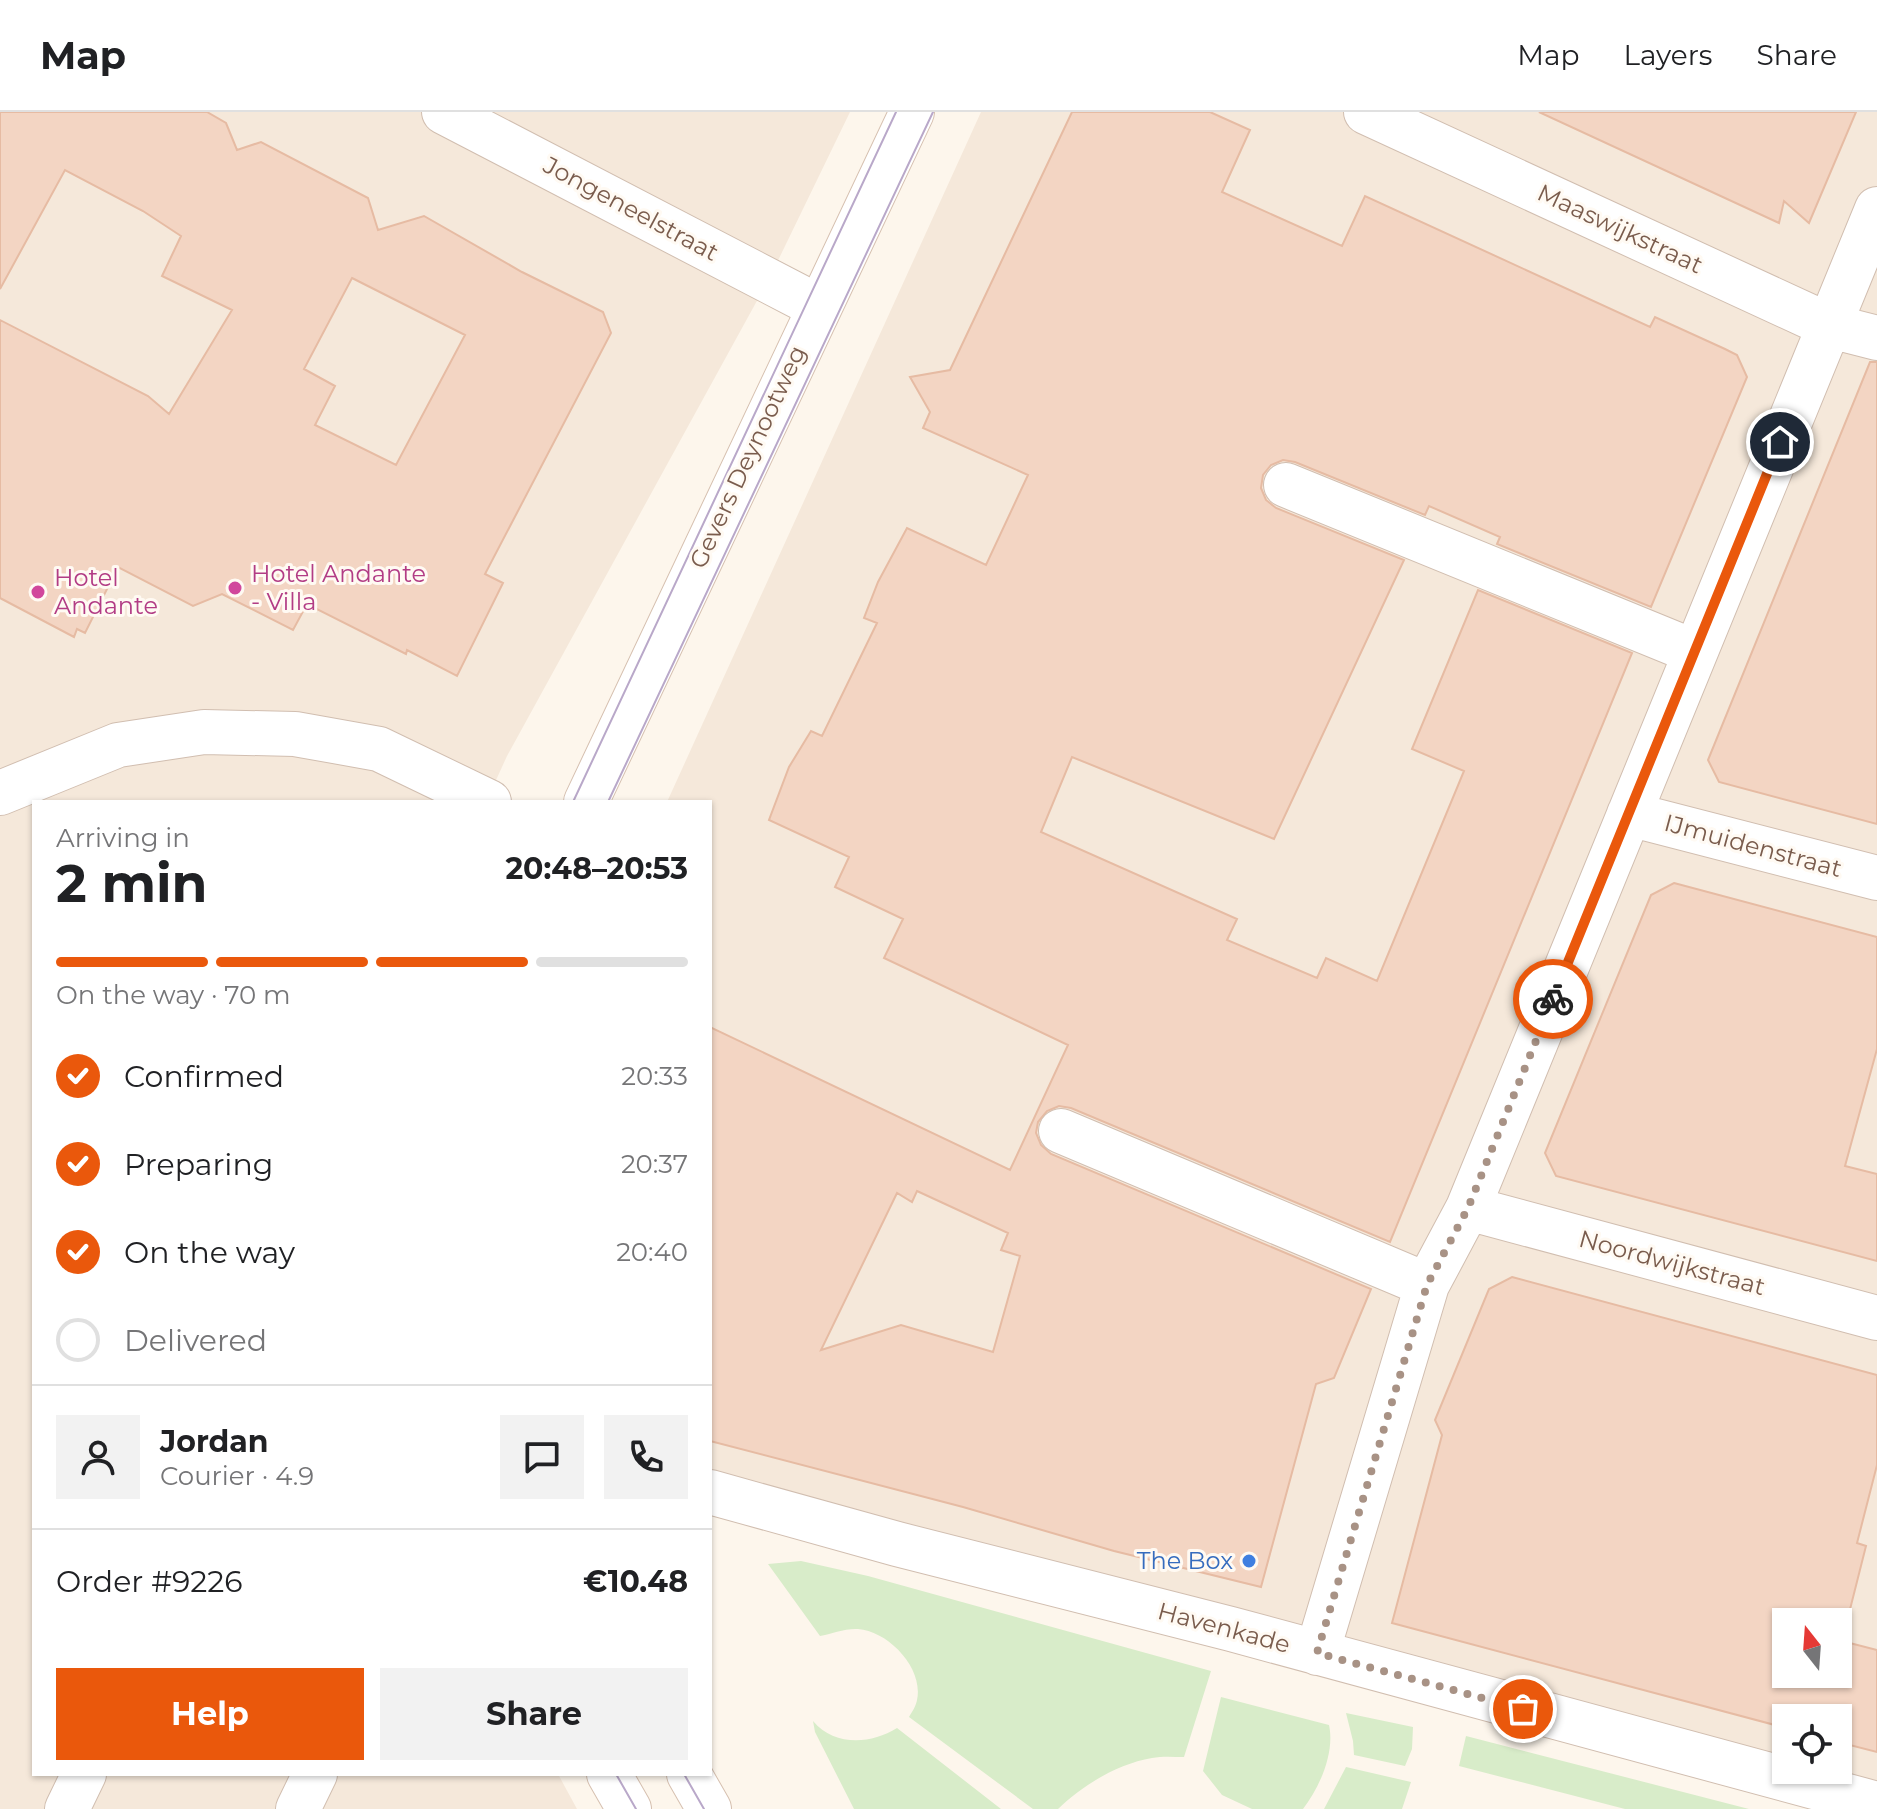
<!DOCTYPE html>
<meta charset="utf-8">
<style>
:root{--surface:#fff;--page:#f2f2f2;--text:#202124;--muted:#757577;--line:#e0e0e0;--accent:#ea580c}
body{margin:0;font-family:Montserrat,sans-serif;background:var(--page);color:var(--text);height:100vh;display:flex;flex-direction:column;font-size:30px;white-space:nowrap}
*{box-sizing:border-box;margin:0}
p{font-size:26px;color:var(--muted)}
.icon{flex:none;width:44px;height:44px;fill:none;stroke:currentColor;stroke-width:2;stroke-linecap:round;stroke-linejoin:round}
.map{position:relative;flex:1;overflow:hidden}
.details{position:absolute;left:32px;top:688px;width:680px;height:976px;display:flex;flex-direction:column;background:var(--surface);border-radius:0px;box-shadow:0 2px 6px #0004}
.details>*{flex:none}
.needle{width:52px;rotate:343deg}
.controls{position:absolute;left:1772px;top:1496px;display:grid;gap:16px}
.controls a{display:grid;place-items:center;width:80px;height:80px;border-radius:0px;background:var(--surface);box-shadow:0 2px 6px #0004;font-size:40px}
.pin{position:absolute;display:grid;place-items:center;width:68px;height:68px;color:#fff;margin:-34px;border:4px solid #fff;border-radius:50%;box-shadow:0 2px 8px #0007}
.courier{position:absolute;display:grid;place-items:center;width:80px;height:80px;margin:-40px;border:6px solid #ea580c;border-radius:50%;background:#fff;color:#222;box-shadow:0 2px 10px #0007}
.head em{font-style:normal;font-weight:700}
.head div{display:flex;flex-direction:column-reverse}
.head{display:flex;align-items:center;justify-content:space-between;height:136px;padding:0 24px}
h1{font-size:52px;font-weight:700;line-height:60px}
.bar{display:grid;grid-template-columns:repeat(4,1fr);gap:12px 8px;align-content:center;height:96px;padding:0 24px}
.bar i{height:10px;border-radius:6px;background:var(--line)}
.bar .selected{background:var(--accent)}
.bar p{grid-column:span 4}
.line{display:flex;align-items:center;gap:20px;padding:0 24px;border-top:2px solid var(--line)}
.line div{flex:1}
.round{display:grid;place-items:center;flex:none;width:84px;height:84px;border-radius:0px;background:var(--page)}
ol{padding:0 24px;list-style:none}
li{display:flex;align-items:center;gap:24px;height:88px}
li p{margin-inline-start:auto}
li .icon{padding:8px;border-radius:50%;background:var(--accent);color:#fff;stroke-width:4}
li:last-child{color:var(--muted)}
li i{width:44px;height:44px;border:4px solid var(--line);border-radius:50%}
.primary-button{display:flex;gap:16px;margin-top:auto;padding:16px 24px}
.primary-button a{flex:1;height:92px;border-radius:0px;background:var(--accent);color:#fff;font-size:32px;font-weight:700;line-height:92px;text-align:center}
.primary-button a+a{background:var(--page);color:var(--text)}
header{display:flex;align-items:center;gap:48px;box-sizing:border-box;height:112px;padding:0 40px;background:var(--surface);border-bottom:2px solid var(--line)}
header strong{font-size:38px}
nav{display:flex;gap:44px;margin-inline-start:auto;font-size:28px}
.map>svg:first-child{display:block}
.residential{fill:#f5e8da;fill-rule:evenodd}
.green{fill:#d8ecc9}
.building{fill:#f3d5c3;stroke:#e6bba3;stroke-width:2;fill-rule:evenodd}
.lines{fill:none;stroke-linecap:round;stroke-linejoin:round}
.street-casing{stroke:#d1beb0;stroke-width:46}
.secondary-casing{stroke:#d6c0b0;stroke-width:46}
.street{stroke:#fff;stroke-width:44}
.secondary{stroke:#fff;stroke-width:44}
.tram{stroke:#b9a8c9;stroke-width:2}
.done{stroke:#a89285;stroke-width:8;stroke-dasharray:0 14.4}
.route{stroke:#ea580c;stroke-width:10}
.hotel-dot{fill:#d1479c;stroke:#fffaf3;stroke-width:3}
.shop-dot{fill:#3f7fe0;stroke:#fffaf3;stroke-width:3}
.labels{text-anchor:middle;stroke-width:6;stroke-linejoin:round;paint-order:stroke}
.street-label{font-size:24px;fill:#7a5c4d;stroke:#fffaf3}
.hotel-label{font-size:24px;fill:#b23c85;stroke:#fffaf3;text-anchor:start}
.shop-label{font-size:24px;fill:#366cbe;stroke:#fffaf3;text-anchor:end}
</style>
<header>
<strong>Map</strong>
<nav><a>Map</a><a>Layers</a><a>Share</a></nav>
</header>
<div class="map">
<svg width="1877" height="1697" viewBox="0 0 1877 1697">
<rect width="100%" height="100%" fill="#fdf6ec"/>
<path class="residential" d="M0,0H850L770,165L507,644L486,690H34V1662H558L577,1697H0Z
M981,0H1877V1687L710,1366V690H667ZM1786,1510H1838V1562H1786ZM1786,1606H1838V1658H1786Z"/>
<path class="green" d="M801,1449L868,1464L1211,1559L1184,1645C1174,1645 1162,1644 1152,1646C1117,1652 1083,1673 1058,1697H1033L909,1605C912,1600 916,1594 917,1588C924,1556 888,1519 858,1517C846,1516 831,1522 820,1524L768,1452Z
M1221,1585L1329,1613C1335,1640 1320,1675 1303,1697H1252L1222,1683L1203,1659Z
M1346,1601L1413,1615L1412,1637L1405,1654L1354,1643L1353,1629Z
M813,1609C834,1634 870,1633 897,1616L1001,1697H854L815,1620Z
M1466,1624L1749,1697H1625L1459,1654Z
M1346,1655L1411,1670L1402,1697H1324Z"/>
<path class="building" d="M0,0H207L226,11L237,38L261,30L368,86L378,118L424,104L522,160L603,200L611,221L485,462L503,471L457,564L407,538L406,542L307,492L293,518L222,482L193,494L118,455L85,521L77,517L74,525L0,486V208L148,284L169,302L232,198L162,164L181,124L143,99L65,58L0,177ZM352,166L465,223L396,353L315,313L335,274L304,257Z
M1072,0H1210L1250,18L1222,80L1342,134L1365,84L1650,215L1655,205L1725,237L1737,243L1747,265L1651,495L1497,432L1500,425L1429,394L1425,403L1295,350L1283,348L1271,353L1263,363L1261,376L1266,388L1276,396L1404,448L1274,727L1072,645L1041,720L1237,807L1227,828L1317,866L1326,846L1377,869L1464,659L1412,637L1478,478L1632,541L1390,1130L1071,996L1059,994L1047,999L1038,1010L1036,1021L1041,1033L1051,1042L1371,1177L1334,1266L1316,1272L1261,1475L1114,1439L963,1395L710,1329V915L1010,1058L1068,933L884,846L903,807L835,775L849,745L769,708L789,655L811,619L822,624L877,511L864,506L878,470L907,416L986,453L1028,363L923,316L930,300L910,265L950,258ZM917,1079L1008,1121L1001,1138L1020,1144L993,1240L901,1213L821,1238L897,1081L912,1090Z
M1539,0H1856L1809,111L1784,89L1779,111Z
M1870,250H1877V712L1719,670L1708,648Z
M1674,771L1877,825V937L1845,1054L1877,1062V1149L1556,1064L1545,1041L1651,783Z
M1512,1165L1877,1263V1353L1857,1431L1866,1434L1842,1529L1877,1538V1640L1838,1630V1606H1786V1616L1392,1511L1442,1323L1435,1308L1489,1177ZM1786,1510H1838V1562H1786Z"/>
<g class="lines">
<defs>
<path id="street" d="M444,0L819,195
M1366,0L1830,214L1877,226
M1286,373L1695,540
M0,681L118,633L204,620L295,622L379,637L489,690
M1629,702L1877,766
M1061,1019L1427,1173
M1468,1096L1877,1206
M710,1380L897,1432L1231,1517L1877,1692
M1317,1541L1427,1173L1468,1096L1877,97
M67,1697L84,1662
M298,1697L315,1662"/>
<path id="secondary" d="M586,690L912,0
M609,1662L629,1697
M689,1662L709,1697"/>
</defs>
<use href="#street" class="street-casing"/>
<use href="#secondary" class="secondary-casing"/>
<use href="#street" class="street"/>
<use href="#secondary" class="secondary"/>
<path class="tram" d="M573,690L896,0
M608,690L933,0
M616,1662L636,1697
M684,1662L704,1697"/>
</g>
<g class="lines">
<path class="done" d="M1523,1597L1317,1541L1427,1173L1468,1096L1553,887"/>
<path class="route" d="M1553,887L1780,330"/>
</g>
<g class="hotel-dot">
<circle cx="235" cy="476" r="8"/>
<circle cx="38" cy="480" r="8"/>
</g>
<circle class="shop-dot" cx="1249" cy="1449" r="8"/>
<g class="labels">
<g class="street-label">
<text transform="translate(631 97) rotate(28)" y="8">Jongeneelstraat</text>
<text transform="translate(1620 117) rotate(25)" y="8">Maaswijkstraat</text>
<text transform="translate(748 345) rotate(-65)" y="8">Gevers Deynootweg</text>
<text transform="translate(1753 734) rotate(15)" y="8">IJmuidenstraat</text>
<text transform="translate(1672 1151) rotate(15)" y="8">Noordwijkstraat</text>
<text transform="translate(1224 1516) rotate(15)" y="8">Havenkade</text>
</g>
<g class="hotel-label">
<text x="251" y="470">Hotel Andante<tspan x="251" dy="28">- Villa</tspan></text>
<text x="54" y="474">Hotel<tspan x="54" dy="28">Andante</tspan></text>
</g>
<g class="shop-label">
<text x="1233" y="1457">The Box</text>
</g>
</g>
</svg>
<div class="controls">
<a><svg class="needle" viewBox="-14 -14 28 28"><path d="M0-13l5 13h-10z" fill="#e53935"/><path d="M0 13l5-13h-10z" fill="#757577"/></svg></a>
<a><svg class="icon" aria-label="locate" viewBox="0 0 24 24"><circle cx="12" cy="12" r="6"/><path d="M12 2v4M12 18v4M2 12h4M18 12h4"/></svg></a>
</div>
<div class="pin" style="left:1523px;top:1597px;background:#ea580c"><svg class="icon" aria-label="bag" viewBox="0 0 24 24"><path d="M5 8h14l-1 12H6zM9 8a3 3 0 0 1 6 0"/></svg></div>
<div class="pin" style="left:1780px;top:330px;background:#1f2937"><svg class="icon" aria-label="home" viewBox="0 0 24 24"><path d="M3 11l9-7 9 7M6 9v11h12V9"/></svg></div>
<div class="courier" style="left:1553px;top:887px"><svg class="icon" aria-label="bike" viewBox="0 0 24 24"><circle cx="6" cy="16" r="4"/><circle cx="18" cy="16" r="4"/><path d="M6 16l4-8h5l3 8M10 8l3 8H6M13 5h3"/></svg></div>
<section class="details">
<div class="head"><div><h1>2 min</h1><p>Arriving in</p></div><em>20:48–20:53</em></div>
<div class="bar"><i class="selected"></i><i class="selected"></i><i class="selected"></i><i></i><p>On the way · 70 m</p></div>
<ol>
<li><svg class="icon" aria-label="check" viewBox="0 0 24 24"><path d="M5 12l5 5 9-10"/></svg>Confirmed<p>20:33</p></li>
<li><svg class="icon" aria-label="check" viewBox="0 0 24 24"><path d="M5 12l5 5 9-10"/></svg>Preparing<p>20:37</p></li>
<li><svg class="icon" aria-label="check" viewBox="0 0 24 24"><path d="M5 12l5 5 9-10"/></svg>On the way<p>20:40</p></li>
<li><i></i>Delivered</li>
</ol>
<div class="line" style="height:144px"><a class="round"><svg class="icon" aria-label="person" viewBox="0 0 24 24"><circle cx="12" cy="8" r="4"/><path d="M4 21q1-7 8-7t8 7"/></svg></a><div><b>Jordan</b><p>Courier · 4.9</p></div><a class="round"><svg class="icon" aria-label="chat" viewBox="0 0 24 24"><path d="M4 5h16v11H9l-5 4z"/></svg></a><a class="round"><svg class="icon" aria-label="phone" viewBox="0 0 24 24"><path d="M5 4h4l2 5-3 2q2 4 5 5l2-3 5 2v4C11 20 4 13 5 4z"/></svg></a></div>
<div class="line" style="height:104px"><div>Order #9226</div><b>€10.48</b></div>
<div class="primary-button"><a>Help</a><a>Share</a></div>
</section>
</div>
